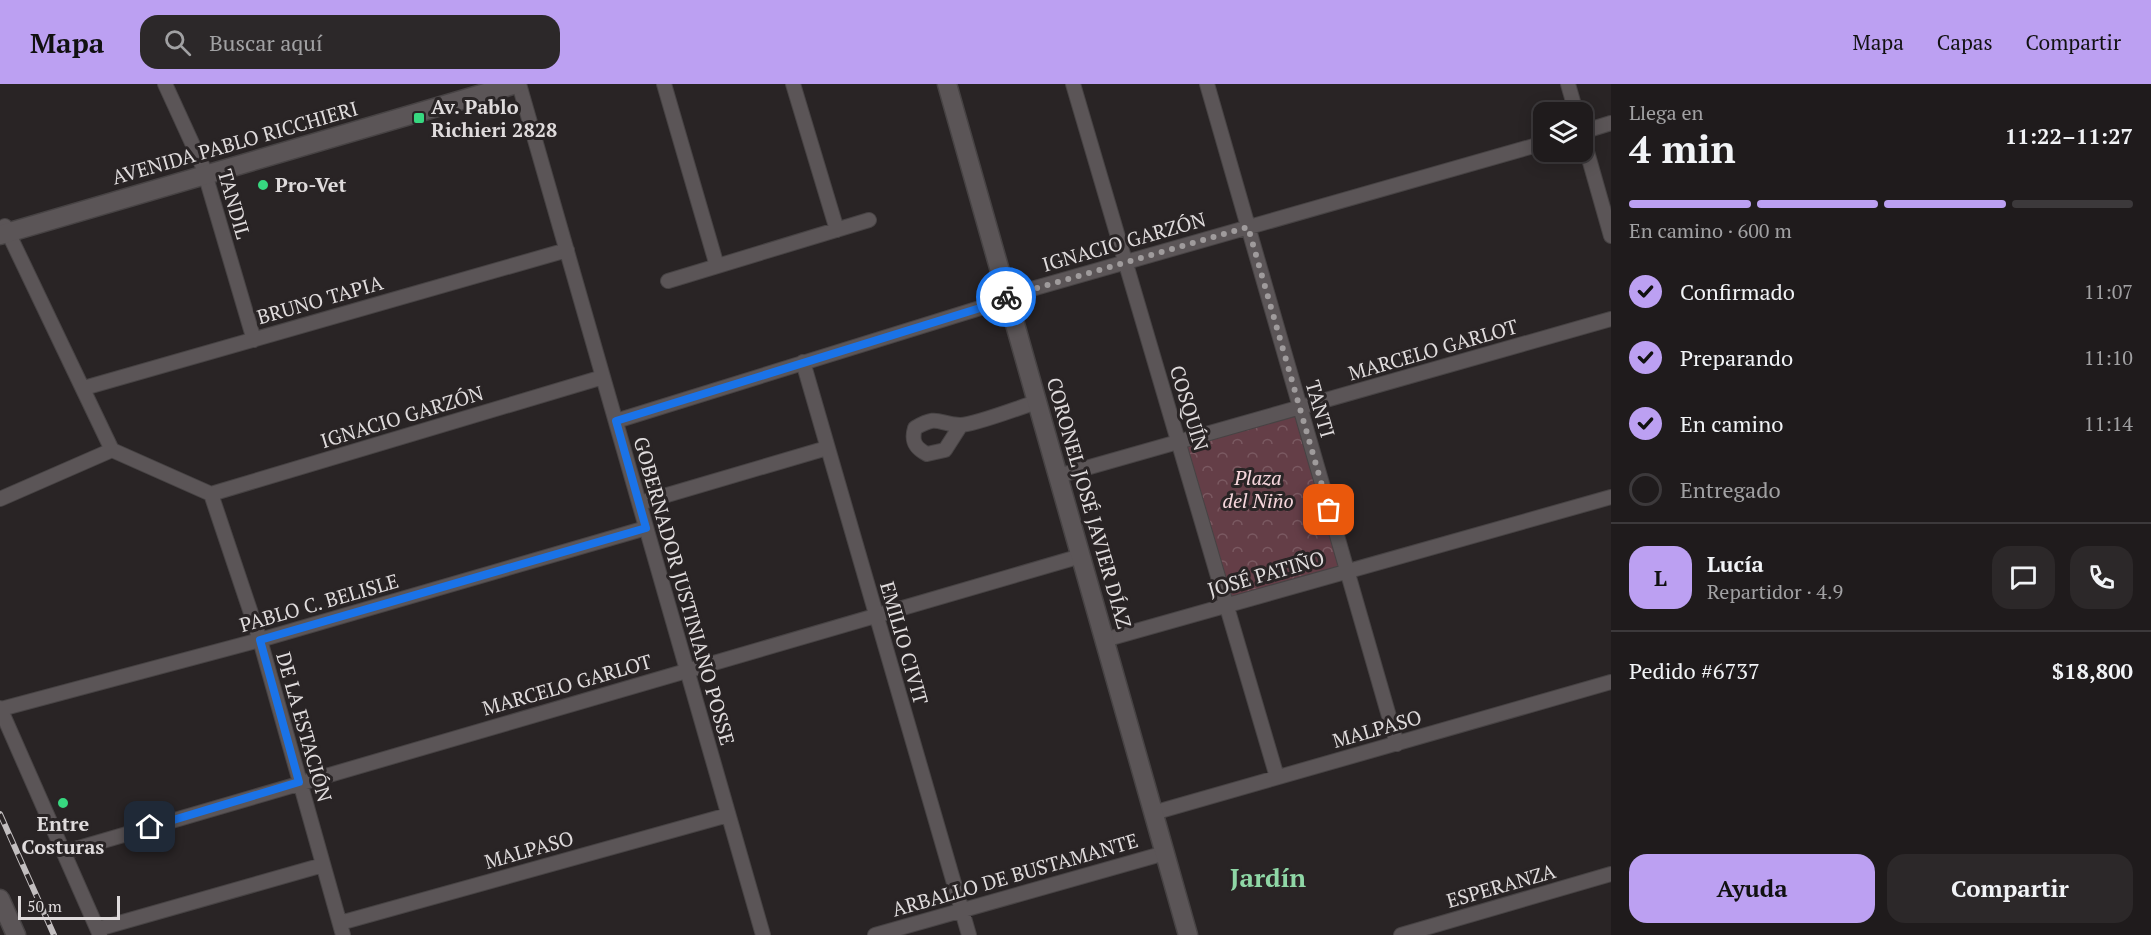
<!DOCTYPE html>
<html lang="es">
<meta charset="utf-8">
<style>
:root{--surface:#1f1b1c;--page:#2c2829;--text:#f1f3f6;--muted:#a1a1a3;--line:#3c393b;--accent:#bca0f2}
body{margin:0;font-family:"PT Serif",serif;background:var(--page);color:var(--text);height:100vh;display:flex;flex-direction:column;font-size:22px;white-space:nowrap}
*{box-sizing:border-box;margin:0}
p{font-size:20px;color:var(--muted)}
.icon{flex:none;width:33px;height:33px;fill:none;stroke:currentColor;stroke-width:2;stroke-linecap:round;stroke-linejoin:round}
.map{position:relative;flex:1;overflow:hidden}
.drawer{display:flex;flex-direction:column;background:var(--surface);width:540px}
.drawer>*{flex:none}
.controls{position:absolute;left:1533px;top:18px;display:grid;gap:12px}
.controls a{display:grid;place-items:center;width:60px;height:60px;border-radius:12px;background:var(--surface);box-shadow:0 3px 15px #0003,0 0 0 2px var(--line);font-size:30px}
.scale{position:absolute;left:18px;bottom:15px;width:102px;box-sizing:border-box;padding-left:6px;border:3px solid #dfdbdc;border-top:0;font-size:16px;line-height:21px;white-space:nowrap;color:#dfdbdc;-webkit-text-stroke:4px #292425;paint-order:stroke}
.pin{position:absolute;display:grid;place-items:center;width:51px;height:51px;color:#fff;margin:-26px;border-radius:12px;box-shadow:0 3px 9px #0006}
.courier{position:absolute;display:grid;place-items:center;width:60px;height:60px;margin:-30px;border:4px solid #1a73e8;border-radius:50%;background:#fff;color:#222;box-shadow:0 2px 8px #0007}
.head em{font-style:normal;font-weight:600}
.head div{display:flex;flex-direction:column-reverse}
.head{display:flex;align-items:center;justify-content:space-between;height:102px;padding:0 18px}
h1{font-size:39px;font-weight:600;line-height:45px}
.bar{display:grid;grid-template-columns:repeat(4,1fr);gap:9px 6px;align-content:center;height:72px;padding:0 18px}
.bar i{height:8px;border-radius:4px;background:var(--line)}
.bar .current{background:var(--accent)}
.bar p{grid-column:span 4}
.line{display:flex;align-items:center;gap:15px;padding:0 18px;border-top:2px solid var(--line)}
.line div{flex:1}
.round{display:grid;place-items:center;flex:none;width:63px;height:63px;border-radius:18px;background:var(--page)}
ol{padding:0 18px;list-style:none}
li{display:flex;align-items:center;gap:18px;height:66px}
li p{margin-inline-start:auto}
li .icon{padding:6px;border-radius:50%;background:var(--accent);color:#111;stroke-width:4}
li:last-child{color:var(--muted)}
li i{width:33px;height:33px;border:3px solid var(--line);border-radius:50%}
.primary-button{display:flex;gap:12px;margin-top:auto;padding:12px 18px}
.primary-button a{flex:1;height:69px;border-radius:18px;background:var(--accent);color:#111;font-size:24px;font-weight:600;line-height:69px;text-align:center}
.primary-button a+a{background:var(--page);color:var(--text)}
header{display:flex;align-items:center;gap:36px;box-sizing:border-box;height:84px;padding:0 30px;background:var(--accent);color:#111}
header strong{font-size:28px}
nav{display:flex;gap:33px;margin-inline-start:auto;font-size:21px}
.search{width:420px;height:54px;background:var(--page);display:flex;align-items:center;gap:15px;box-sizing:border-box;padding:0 21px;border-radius:18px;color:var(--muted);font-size:22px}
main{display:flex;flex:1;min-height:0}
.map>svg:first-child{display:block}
.park{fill:url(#park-crowns)}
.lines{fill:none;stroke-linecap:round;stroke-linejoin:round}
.street-casing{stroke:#474344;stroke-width:16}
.secondary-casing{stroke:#474344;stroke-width:21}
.street{stroke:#5b5557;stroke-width:14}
.secondary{stroke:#5b5557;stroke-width:18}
.rail-casing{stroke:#c2bebf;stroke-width:6}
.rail{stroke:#292425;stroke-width:4;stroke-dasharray:11;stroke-linecap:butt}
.done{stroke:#9f9b9c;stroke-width:6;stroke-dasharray:0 10.8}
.route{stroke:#1a73e8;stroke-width:8}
.poi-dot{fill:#37d880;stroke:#292425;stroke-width:2}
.labels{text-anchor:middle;stroke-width:6;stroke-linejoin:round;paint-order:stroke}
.poi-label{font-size:20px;font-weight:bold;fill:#dfdbdc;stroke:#292425;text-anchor:start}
.street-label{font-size:20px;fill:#dfdbdc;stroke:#292425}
.park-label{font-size:20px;font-style:italic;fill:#f6d6dc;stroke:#292425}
.district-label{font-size:26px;font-weight:bold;fill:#8fd7a6;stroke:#292425}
</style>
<header>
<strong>Mapa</strong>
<div class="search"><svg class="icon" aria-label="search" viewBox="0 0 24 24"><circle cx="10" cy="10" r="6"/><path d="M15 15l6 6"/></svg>Buscar aquí</div>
<nav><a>Mapa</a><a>Capas</a><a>Compartir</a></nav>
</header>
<main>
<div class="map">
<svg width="1611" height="851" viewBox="0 0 1611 851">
<defs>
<pattern id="park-crowns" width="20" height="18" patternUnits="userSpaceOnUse" patternTransform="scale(1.5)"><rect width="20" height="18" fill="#643e47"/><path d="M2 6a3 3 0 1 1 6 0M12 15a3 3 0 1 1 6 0" fill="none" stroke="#7a5961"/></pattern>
</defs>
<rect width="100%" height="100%" fill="#292425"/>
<path class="park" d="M1300,324L1347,488L1227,521L1179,358Z"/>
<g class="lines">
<defs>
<path id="street" d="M165,0L203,83L254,256
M519,0L763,851
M664,0L717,182
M793,0L837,146
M1073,0L1277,693
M1207,0L1397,660
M1568,0L1576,28
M1582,48L1611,39
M1582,50L1611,152
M5,142L112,366L211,410L260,556L343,851
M668,197L869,136
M803,278L969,851
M84,304L567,166
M616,337L993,220L1021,208L1544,59
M961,341L945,366L927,370C915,364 911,357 915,344C939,330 937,340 960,341C975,341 1020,323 1037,318
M1058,392L1611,235
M211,410L603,293
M0,415L112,366
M640,419L827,364
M1104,556L1611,413
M0,624L100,851
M1,625L260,556L646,444
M1153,729L1611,598
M65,768L1081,472
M340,839L728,731
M98,845L323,781
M875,851L1165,769
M1401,851L1611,790"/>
<path id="secondary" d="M947,0L1188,851
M0,151L516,0
M0,815L16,851"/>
</defs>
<use href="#street" class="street-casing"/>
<use href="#secondary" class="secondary-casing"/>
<use href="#street" class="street"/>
<use href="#secondary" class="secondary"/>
<defs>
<path id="rail" d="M0,730L54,851"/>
</defs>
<use href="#rail" class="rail-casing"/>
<use href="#rail" class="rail"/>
</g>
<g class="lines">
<path class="done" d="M1006,213L1248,143L1329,426"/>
<path class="route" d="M150,743L299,698L260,556L646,444L616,337L993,220L1006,213"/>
</g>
<g class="poi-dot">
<rect x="413" y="28" width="12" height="12" rx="3"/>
<circle cx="263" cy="101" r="6"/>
<circle cx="63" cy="719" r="6"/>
</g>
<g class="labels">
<g class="poi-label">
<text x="431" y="30">Av. Pablo<tspan x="431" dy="23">Richieri 2828</tspan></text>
<text x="275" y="108">Pro-Vet</text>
<text x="63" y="747" text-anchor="middle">Entre<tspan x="63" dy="23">Costuras</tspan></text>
</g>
<g class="street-label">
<text transform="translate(235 59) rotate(-16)" y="7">AVENIDA PABLO RICCHIERI</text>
<text transform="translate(234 120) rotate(74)" y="7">TANDIL</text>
<text transform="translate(1124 158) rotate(-16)" y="7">IGNACIO GARZÓN</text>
<text transform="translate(320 216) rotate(-16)" y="7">BRUNO TAPIA</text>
<text transform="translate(1433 266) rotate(-16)" y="7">MARCELO GARLOT</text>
<text transform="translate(1189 324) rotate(73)" y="7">COSQUÍN</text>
<text transform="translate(1320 325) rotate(74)" y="7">TANTI</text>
<text transform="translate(402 333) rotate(-17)" y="7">IGNACIO GARZÓN</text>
<text transform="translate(1089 419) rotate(74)" y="7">CORONEL JOSÉ JAVIER DÍAZ</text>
<text transform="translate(1266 490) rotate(-16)" y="7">JOSÉ PATIÑO</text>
<text transform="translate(684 507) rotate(74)" y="7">GOBERNADOR JUSTINIANO POSSE</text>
<text transform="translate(319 519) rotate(-16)" y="7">PABLO C. BELISLE</text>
<text transform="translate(904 559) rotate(74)" y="7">EMILIO CIVIT</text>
<text transform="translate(567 601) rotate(-16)" y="7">MARCELO GARLOT</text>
<text transform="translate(304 643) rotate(74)" y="7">DE LA ESTACIÓN</text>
<text transform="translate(1377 645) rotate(-16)" y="7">MALPASO</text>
<text transform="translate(529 766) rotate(-16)" y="7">MALPASO</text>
<text transform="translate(1015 791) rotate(-16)" y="7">ARBALLO DE BUSTAMANTE</text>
<text transform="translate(1501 802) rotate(-16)" y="7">ESPERANZA</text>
</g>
<g class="park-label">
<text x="1258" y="401">Plaza<tspan x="1258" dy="23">del Niño</tspan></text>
</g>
<g class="district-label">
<text x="1268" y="803">Jardín</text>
</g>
</g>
</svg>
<div class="controls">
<a><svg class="icon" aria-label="layers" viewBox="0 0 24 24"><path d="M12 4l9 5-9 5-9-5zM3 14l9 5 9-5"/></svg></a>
</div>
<div class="scale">50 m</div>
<div class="pin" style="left:1329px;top:426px;background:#ea580c"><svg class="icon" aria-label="bag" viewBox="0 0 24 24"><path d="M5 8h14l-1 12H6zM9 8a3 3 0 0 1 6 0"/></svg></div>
<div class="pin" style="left:150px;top:743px;background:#1f2937"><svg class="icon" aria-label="home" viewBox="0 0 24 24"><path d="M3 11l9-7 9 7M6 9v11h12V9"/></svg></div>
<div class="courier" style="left:1006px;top:213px"><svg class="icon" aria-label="bike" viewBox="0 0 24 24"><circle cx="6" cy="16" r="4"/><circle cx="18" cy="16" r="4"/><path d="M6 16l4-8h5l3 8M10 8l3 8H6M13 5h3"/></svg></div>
</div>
<section class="drawer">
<div class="head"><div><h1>4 min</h1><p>Llega en</p></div><em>11:22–11:27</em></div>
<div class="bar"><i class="current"></i><i class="current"></i><i class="current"></i><i></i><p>En camino · 600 m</p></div>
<ol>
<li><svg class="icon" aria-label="check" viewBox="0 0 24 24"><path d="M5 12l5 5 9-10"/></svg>Confirmado<p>11:07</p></li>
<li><svg class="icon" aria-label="check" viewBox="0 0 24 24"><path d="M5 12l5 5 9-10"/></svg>Preparando<p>11:10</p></li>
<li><svg class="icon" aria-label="check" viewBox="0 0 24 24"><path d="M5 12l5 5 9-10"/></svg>En camino<p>11:14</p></li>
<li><i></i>Entregado</li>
</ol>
<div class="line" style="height:108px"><b class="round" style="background:var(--accent);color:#111">L</b><div><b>Lucía</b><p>Repartidor · 4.9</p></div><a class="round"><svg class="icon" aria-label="chat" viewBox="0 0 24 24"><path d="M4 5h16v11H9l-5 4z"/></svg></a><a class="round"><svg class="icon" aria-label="phone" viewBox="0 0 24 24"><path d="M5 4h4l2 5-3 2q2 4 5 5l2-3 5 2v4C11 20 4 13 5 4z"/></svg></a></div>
<div class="line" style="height:78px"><div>Pedido #6737</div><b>$18,800</b></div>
<div class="primary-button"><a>Ayuda</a><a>Compartir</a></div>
</section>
</main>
